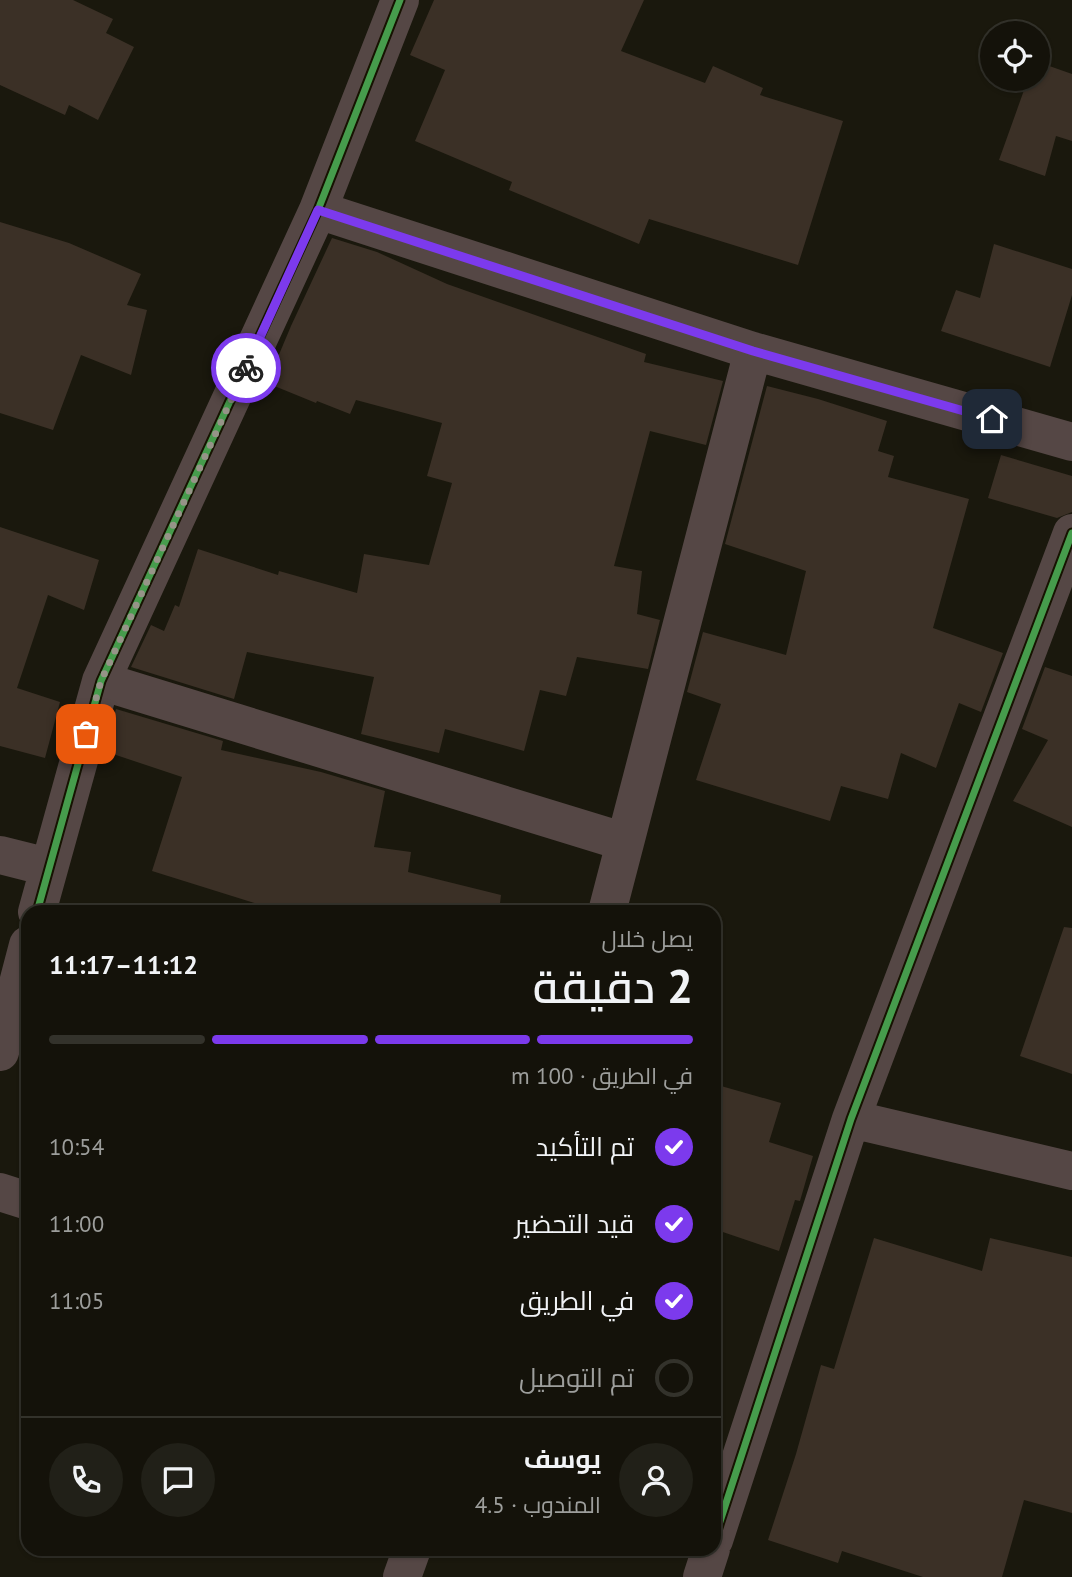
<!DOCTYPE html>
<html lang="ar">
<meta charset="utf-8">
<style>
:root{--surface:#14120a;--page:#212018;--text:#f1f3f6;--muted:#9d9e9c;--line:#33322b;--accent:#7c3aed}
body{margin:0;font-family:"PT Sans",Cairo,sans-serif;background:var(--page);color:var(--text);direction:rtl;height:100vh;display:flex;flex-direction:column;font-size:26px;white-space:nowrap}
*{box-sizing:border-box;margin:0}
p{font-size:23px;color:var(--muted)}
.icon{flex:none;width:38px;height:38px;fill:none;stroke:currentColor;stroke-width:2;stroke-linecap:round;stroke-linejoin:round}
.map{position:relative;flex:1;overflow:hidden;direction:ltr}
.details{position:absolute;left:21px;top:905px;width:700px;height:651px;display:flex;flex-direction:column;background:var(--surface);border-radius:21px;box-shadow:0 2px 5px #0004,0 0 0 2px var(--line);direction:rtl}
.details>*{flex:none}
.buttons{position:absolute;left:980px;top:21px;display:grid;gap:14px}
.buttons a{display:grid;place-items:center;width:70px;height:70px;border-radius:50%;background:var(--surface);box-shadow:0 2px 5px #0004,0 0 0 2px var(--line);font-size:35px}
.pin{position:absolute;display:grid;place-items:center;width:60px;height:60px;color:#fff;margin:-30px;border-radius:14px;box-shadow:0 4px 10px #0006}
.courier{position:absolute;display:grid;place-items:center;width:70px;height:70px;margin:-35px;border:5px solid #7c3aed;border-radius:50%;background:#fff;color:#222;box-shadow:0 2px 9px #0007}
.head em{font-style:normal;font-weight:600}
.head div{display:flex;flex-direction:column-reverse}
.head{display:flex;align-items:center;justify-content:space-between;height:119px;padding:0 28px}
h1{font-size:46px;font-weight:600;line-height:52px}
.bar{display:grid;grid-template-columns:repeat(4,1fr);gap:10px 7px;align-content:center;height:84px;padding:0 28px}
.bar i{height:9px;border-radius:5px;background:var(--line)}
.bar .selected{background:var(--accent)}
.bar p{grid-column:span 4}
.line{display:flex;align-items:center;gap:18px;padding:0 28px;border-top:2px solid var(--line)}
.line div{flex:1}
.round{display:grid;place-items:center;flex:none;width:74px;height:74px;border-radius:37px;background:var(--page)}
ol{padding:0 28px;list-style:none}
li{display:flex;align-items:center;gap:21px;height:77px}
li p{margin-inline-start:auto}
li .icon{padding:7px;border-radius:50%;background:var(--accent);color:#fff;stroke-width:4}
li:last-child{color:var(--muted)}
li i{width:38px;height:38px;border:4px solid var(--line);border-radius:50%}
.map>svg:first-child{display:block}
.building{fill:#3b3026}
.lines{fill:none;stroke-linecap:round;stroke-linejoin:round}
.street{stroke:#554745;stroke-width:38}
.cycleway-casing{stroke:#161301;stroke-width:11}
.cycleway{stroke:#469c4c;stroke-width:7}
.done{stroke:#969488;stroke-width:7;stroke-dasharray:0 12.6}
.route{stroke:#7c3aed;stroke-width:9}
</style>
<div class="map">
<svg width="1072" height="1577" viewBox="0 0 1072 1577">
<rect width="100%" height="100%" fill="#1a180d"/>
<path class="building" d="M0,0H73L113,19L106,33L134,47L98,120L69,105L65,115L0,85Z
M434,0H644L621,51L705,83L713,66L763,88L760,95L843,121L798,265L649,219L639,244L509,190L512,182L415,141L445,70L410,55Z
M1038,62L1072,74V141L1056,136L1045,176L999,160L1028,79H1038Z
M0,222L69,243L141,274L127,305L147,310L131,375L81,355L53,430L0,413Z
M332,238L377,252L447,284L646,354L644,362L723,381L706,445L650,431L614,566L642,571L637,614L660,620L648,669L577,657L566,696L540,690L524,751L445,729L439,753L361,734L374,677L247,652L234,699L131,667L151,625L164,631L175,605L179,607L198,549L278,575L279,571L357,593L364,554L429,565L452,483L427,476L442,423L356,400L350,414L317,401L316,403L267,383L291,326Z
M994,244L1072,269V295L1050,367L941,331L956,290L980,298Z
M767,386L818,399L887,421L878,451L894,456L888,477L969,499L933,628L1003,653L981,712L959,703L936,768L901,753L888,799L841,786L830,821L696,780L721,704L687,692L703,632L786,655L806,571L725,544Z
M1001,455L1072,476V512L1057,518L988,498Z
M0,527L99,560L84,610L48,595L17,688L60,702L45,758L0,746Z
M1045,667L1072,676V827L1013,801L1048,740L1022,729Z
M116,709L223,741L221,750L321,772L385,791L374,847L411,852L408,872L501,895L499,912H283L152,871L182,777L104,751Z
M1064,927L1072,928V1074L1020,1056Z
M714,1084L781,1103L769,1142L813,1156L800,1201L795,1200L779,1251L714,1229Z
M874,1238L982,1271L990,1238L1072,1257V1513L1024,1500L1002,1577H923L842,1551L838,1563L768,1540L796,1454L821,1365L834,1369Z"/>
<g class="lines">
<path class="street" d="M318,210L753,351L1072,442
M101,681L625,842
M0,855L48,867
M37,912L101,681L318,210L400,0
M607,912L753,351
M0,1052L28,945
M851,1119L1072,1171
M0,1192L28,1201
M714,1540L851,1119L1072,533
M402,1577L412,1549
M702,1577L711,1549"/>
<defs>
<path id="cycleway" d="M37,912L101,681L318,210L400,0
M714,1540L851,1119L1072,533"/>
</defs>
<use href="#cycleway" class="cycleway-casing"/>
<use href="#cycleway" class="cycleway"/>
</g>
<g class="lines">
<path class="done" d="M86,734L101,681L246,368"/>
<path class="route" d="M246,368L318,210L753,351L992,419"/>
</g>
</svg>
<div class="buttons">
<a><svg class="icon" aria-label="locate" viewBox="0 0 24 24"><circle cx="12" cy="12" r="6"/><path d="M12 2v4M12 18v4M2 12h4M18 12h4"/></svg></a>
</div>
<div class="pin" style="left:86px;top:734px;background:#ea580c"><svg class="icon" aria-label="bag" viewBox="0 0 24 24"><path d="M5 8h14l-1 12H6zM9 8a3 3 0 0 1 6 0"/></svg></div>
<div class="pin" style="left:992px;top:419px;background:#1f2937"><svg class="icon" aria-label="home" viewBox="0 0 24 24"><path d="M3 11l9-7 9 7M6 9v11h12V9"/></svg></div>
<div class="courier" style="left:246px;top:368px"><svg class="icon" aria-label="bike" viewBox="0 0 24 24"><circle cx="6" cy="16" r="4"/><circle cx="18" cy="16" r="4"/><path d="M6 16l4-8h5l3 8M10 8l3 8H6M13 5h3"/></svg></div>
<section class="details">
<div class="head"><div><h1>2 دقيقة</h1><p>يصل خلال</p></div><em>11:12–11:17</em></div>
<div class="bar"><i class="selected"></i><i class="selected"></i><i class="selected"></i><i></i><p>في الطريق · 100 m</p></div>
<ol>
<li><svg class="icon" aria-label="check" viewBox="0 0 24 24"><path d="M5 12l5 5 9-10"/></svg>تم التأكيد<p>10:54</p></li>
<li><svg class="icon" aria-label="check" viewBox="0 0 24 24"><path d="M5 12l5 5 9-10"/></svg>قيد التحضير<p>11:00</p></li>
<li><svg class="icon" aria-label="check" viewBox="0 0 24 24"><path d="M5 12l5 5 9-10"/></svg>في الطريق<p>11:05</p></li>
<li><i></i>تم التوصيل</li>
</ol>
<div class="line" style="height:126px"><a class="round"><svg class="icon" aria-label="person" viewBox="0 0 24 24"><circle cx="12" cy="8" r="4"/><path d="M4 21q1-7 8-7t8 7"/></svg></a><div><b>يوسف</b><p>المندوب · 4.5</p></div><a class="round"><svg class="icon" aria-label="chat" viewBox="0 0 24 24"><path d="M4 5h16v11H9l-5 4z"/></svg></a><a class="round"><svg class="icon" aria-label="phone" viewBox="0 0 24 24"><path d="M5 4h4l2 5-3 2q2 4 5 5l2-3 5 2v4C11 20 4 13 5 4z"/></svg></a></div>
</section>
</div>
